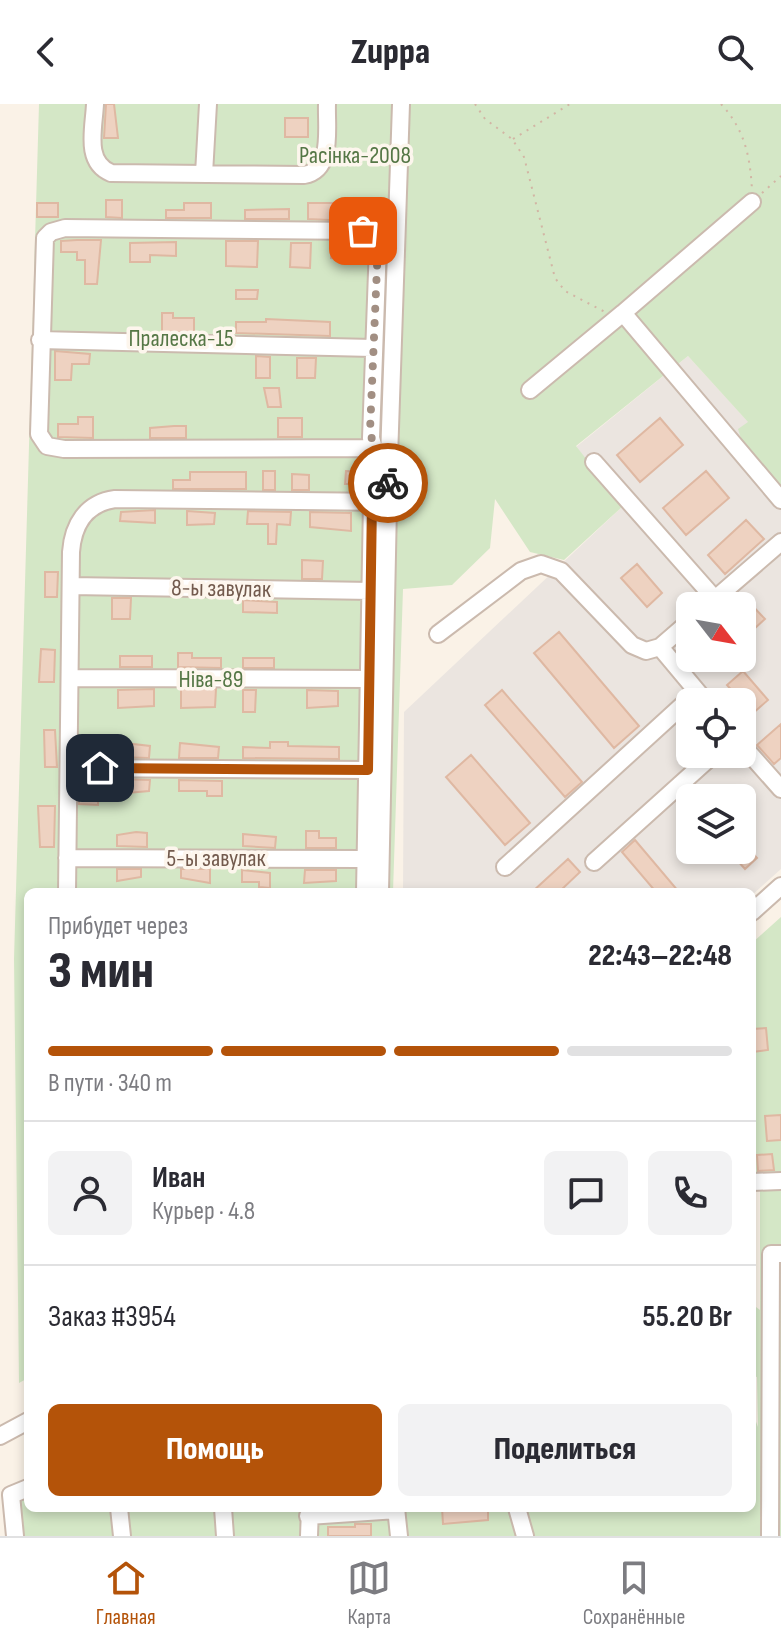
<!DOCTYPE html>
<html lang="ru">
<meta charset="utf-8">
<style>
:root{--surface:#fff;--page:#f2f2f3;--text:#2b2b33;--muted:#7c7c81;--line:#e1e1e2;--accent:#b45309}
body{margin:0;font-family:"Sofia Sans Condensed",sans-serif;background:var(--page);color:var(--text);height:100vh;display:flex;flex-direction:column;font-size:30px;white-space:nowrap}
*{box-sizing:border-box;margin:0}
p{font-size:26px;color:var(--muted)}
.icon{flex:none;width:44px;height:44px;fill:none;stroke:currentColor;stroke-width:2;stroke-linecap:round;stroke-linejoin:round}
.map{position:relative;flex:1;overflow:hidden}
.details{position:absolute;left:24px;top:784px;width:732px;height:624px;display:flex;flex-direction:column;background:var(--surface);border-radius:12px;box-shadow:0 4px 12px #0003}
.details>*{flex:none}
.needle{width:52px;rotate:121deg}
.fabs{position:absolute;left:676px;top:488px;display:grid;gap:16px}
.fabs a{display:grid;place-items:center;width:80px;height:80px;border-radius:12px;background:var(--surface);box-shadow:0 4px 12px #0003;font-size:40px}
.pin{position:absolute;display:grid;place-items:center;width:68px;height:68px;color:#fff;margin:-34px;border-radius:16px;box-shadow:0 4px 12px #0006}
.courier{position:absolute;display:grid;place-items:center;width:80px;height:80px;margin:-40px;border:6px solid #b45309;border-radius:50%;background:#fff;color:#222;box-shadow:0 2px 10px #0007}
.head em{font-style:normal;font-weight:800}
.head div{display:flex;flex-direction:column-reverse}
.head{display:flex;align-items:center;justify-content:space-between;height:136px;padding:0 24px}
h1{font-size:52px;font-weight:800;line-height:60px}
.bar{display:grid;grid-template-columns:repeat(4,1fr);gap:12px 8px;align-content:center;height:96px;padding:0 24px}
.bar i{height:10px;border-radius:6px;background:var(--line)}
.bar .current{background:var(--accent)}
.bar p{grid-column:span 4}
.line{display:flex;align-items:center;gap:20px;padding:0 24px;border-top:2px solid var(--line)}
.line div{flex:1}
.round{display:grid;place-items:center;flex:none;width:84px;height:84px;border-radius:12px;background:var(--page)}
.cta{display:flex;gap:16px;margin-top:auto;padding:16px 24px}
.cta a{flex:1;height:92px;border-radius:12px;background:var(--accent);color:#fff;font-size:32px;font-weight:800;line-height:92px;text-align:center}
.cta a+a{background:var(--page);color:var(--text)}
header{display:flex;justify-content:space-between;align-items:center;height:104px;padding:0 24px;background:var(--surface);font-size:36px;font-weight:800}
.tab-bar{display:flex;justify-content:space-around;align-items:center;height:112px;border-top:2px solid var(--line);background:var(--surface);font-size:22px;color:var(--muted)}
.tab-bar a{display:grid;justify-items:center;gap:4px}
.tab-bar .current{color:var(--accent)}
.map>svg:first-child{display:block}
.industrial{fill:#ebe5e0;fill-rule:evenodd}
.green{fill:#d4e7c6}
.building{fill:#eed2c1;stroke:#dfb8a2;stroke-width:2}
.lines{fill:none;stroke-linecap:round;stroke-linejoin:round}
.minor-casing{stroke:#cbbaae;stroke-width:20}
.path{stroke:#d2b5a4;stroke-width:2;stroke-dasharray:2 6;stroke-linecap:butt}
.minor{stroke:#fff;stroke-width:16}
.done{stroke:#a28f83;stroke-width:8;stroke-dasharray:0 14.4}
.route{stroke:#b45309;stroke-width:10}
.labels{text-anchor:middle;stroke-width:7;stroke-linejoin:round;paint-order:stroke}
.park-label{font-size:24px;fill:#557746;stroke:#fdf6ed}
.street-label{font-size:24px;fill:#725a4d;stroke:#fdf6ed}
</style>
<header><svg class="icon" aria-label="back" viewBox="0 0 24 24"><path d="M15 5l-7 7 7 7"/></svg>Zuppa<svg class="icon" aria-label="search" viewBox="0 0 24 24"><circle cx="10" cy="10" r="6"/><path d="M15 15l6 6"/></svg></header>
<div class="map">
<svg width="781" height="1432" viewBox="0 0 781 1432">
<rect width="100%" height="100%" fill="#faf2e7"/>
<path class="industrial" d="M688,252L781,354V765L752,791V788H403L404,608L623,402L576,343ZM690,502H742V554H690ZM690,598H742V650H690ZM690,694H742V746H690Z"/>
<path class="green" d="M39,0H781V385L743,341L738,325L748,318L688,252L576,342L623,402L564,456L530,448L495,395L490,444L452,481L403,485L393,788H28V1274L19,1279L14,855Z
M781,813V1432H315V1404H752V1307L758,1323L757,1273L752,1272V1200L760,1206V1085H752V839Z
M28,1393V1404H304V1432H10L9,1401Z"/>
<path class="building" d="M106,0H114L118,34H104Z
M285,14H308V33H285Z
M106,96H122V114L106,113Z
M353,96L373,97V118L308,115V99H353Z
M37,99H58V113H37Z
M184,99H211V114H166V106H184Z
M289,105V115H245V106Z
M77,136H101L97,180H85V156H77V148H61V137Z
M226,137H258L257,163L226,162Z
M176,138V152L150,151V158H130V139Z
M344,138H361V157L331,154V143H344Z
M291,139H311L310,164L290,163Z
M236,186H258L257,195H236Z
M162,209H173V214H194V229L162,228Z
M266,215L330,218V232L236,229V218H266Z
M55,247L90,250L89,260H72L71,276H55Z
M256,252L270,253V274H256Z
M297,254H316L315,274H297Z
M264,284H279L281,303H268Z
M78,313H93V334L58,333V320H78Z
M278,314H302V333H278Z
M660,314L683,341L640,378L617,351Z
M174,322H186V334H150V324Z
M263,367H275V386H263Z
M346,367L371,368V386L354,387V380H345Z
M706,367L729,394L686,431L663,404Z
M190,368H246V385H173V376H190Z
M292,370L309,371V386H292Z
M155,406V419L120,417L121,408Z
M187,407L215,409L214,420L187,421Z
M248,407L291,408L290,421L277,420L276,440H268V420H247Z
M310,408L351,409V427L310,423Z
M746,416L764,435L725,470L708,451Z
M302,456L323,457L322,475H302Z
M637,460L662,489L647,503L621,474Z
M45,468H58L57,493H45Z
M112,494H131L130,515H112Z
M243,496L277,498V509L243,508Z
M747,496L765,515L742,536V501Z
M559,528L639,622L614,644L534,549Z
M41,545L55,546L54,578H39Z
M178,549H192V554H221V564L178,563Z
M120,552H152V563H120Z
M243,554H274V564H243Z
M743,567L768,596L752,610L727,581Z
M154,585V602L118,604V586Z
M181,585H216L215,603L181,604Z
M243,586H256L255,608H243Z
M307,586L338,587V602L307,604Z
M502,586L582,678L565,693L485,601Z
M781,620V654L774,660L757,641Z
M44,626H55L57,663H45Z
M116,638L150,642L149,654L115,653Z
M270,638H288V642L339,643V655L243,654V643L270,644Z
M180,639L219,643L218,654H179Z
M471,651L530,719L505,741L446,673Z
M79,675H98V701L79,700Z
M117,675L150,676L149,687L116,690Z
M179,676L222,677V692H207V687H179Z
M38,702H55L54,743H40Z
M306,727H319V734H336V744H306Z
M136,728L147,729V743L117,742V731Z
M243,730L276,733L275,744L243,742Z
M635,736L679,788H656L622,748Z
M742,737L757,754L745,765L728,746H742Z
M568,755L580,768L559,788H532Z
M117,765H141V773L117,777Z
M181,765H210V779L181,774Z
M242,766L270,769V784L259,783V778H242Z
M305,766H336V777L304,779Z
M766,924L768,946L752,948V925Z
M781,1011V1036L767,1037L765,1012Z
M772,1050L774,1066L758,1067L757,1051Z
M442,1404H488V1416L443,1420Z
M355,1420H371V1432H328V1423H355Z"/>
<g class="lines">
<defs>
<path id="minor" d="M95,0C94,24 84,58 111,69L304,71C334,66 326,23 327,0
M204,70L208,0
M752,98L623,209L781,396
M40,236L373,244
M530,286L623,209
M374,344L64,345L47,342L39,330L45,134L51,128L65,124L363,127L373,130L378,140L371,334L374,344L389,354
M594,358L715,495
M71,482L371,487
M708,501L781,438
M690,517L660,543L706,598
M438,530L521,467L541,460L561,467L632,541L646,547L660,543
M71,574L368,575
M742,641L781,685
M70,664L368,666
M67,754L365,755
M594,758L714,650
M505,763L697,588
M67,788L71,448C73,421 86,399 115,395L388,398
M365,788L372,397
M380,788L389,354L401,0
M752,808L781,782
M752,1078L781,1077
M0,1332L28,1317
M119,1404L122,1432
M223,1404L225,1432
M396,1404L399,1432
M517,1404L525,1432
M308,1412L397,1406
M15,1432L11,1391L28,1384
M309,1432L310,1404
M770,1432L771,1150H781"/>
</defs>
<use href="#minor" class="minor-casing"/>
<path class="path" d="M475,0L485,15L512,35L524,53L555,174L565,187L605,208
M721,0C745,26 750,52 752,86
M513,35L570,0
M762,89L781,72"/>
<use href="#minor" class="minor"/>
</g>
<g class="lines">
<path class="done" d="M363,127L373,130L378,140L370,327L374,344L389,354L388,379"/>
<path class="route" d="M100,664L368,666L372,397L388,398V379"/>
</g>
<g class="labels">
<g class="park-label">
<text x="355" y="59">Расінка-2008</text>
<text x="181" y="242">Пралеска-15</text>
<text x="211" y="583">Ніва-89</text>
</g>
<g class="street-label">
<text transform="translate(221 484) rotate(1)" y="8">8-ы завулак</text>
<text x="216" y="762">5-ы завулак</text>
</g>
</g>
</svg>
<div class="fabs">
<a><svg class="needle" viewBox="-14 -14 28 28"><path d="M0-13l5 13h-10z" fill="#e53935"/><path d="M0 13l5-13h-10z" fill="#7c7c81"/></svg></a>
<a><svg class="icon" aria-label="locate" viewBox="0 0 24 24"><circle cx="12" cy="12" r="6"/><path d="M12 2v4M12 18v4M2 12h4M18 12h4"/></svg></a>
<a><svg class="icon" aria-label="layers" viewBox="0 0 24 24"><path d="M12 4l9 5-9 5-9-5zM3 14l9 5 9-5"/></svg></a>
</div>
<div class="pin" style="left:363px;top:127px;background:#ea580c"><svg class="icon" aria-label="bag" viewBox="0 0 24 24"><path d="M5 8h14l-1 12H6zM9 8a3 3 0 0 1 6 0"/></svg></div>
<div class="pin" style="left:100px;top:664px;background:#1f2937"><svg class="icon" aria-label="home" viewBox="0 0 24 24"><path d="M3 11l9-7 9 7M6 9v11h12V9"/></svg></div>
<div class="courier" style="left:388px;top:379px"><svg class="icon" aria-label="bike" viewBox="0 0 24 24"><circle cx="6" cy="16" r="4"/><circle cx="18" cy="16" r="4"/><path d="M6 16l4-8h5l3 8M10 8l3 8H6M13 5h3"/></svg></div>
<section class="details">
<div class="head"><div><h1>3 мин</h1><p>Прибудет через</p></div><em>22:43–22:48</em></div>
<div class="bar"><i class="current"></i><i class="current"></i><i class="current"></i><i></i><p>В пути · 340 m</p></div>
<div class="line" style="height:144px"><a class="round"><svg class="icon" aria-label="person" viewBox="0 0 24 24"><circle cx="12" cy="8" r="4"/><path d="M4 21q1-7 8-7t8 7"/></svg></a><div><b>Иван</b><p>Курьер · 4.8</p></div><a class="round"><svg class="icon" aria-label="chat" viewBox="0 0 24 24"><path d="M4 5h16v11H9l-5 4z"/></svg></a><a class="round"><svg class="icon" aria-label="phone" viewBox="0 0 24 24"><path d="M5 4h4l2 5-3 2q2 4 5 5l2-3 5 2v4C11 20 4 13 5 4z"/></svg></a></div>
<div class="line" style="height:104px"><div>Заказ #3954</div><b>55.20 Br</b></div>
<div class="cta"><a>Помощь</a><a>Поделиться</a></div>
</section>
</div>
<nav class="tab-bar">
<a class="current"><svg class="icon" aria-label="home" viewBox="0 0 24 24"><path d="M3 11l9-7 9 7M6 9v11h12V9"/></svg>Главная</a>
<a><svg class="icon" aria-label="map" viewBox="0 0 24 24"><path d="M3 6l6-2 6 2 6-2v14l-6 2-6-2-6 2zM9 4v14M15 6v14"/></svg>Карта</a>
<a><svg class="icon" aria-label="saved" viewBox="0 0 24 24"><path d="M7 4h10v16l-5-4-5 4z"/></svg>Сохранённые</a>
</nav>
